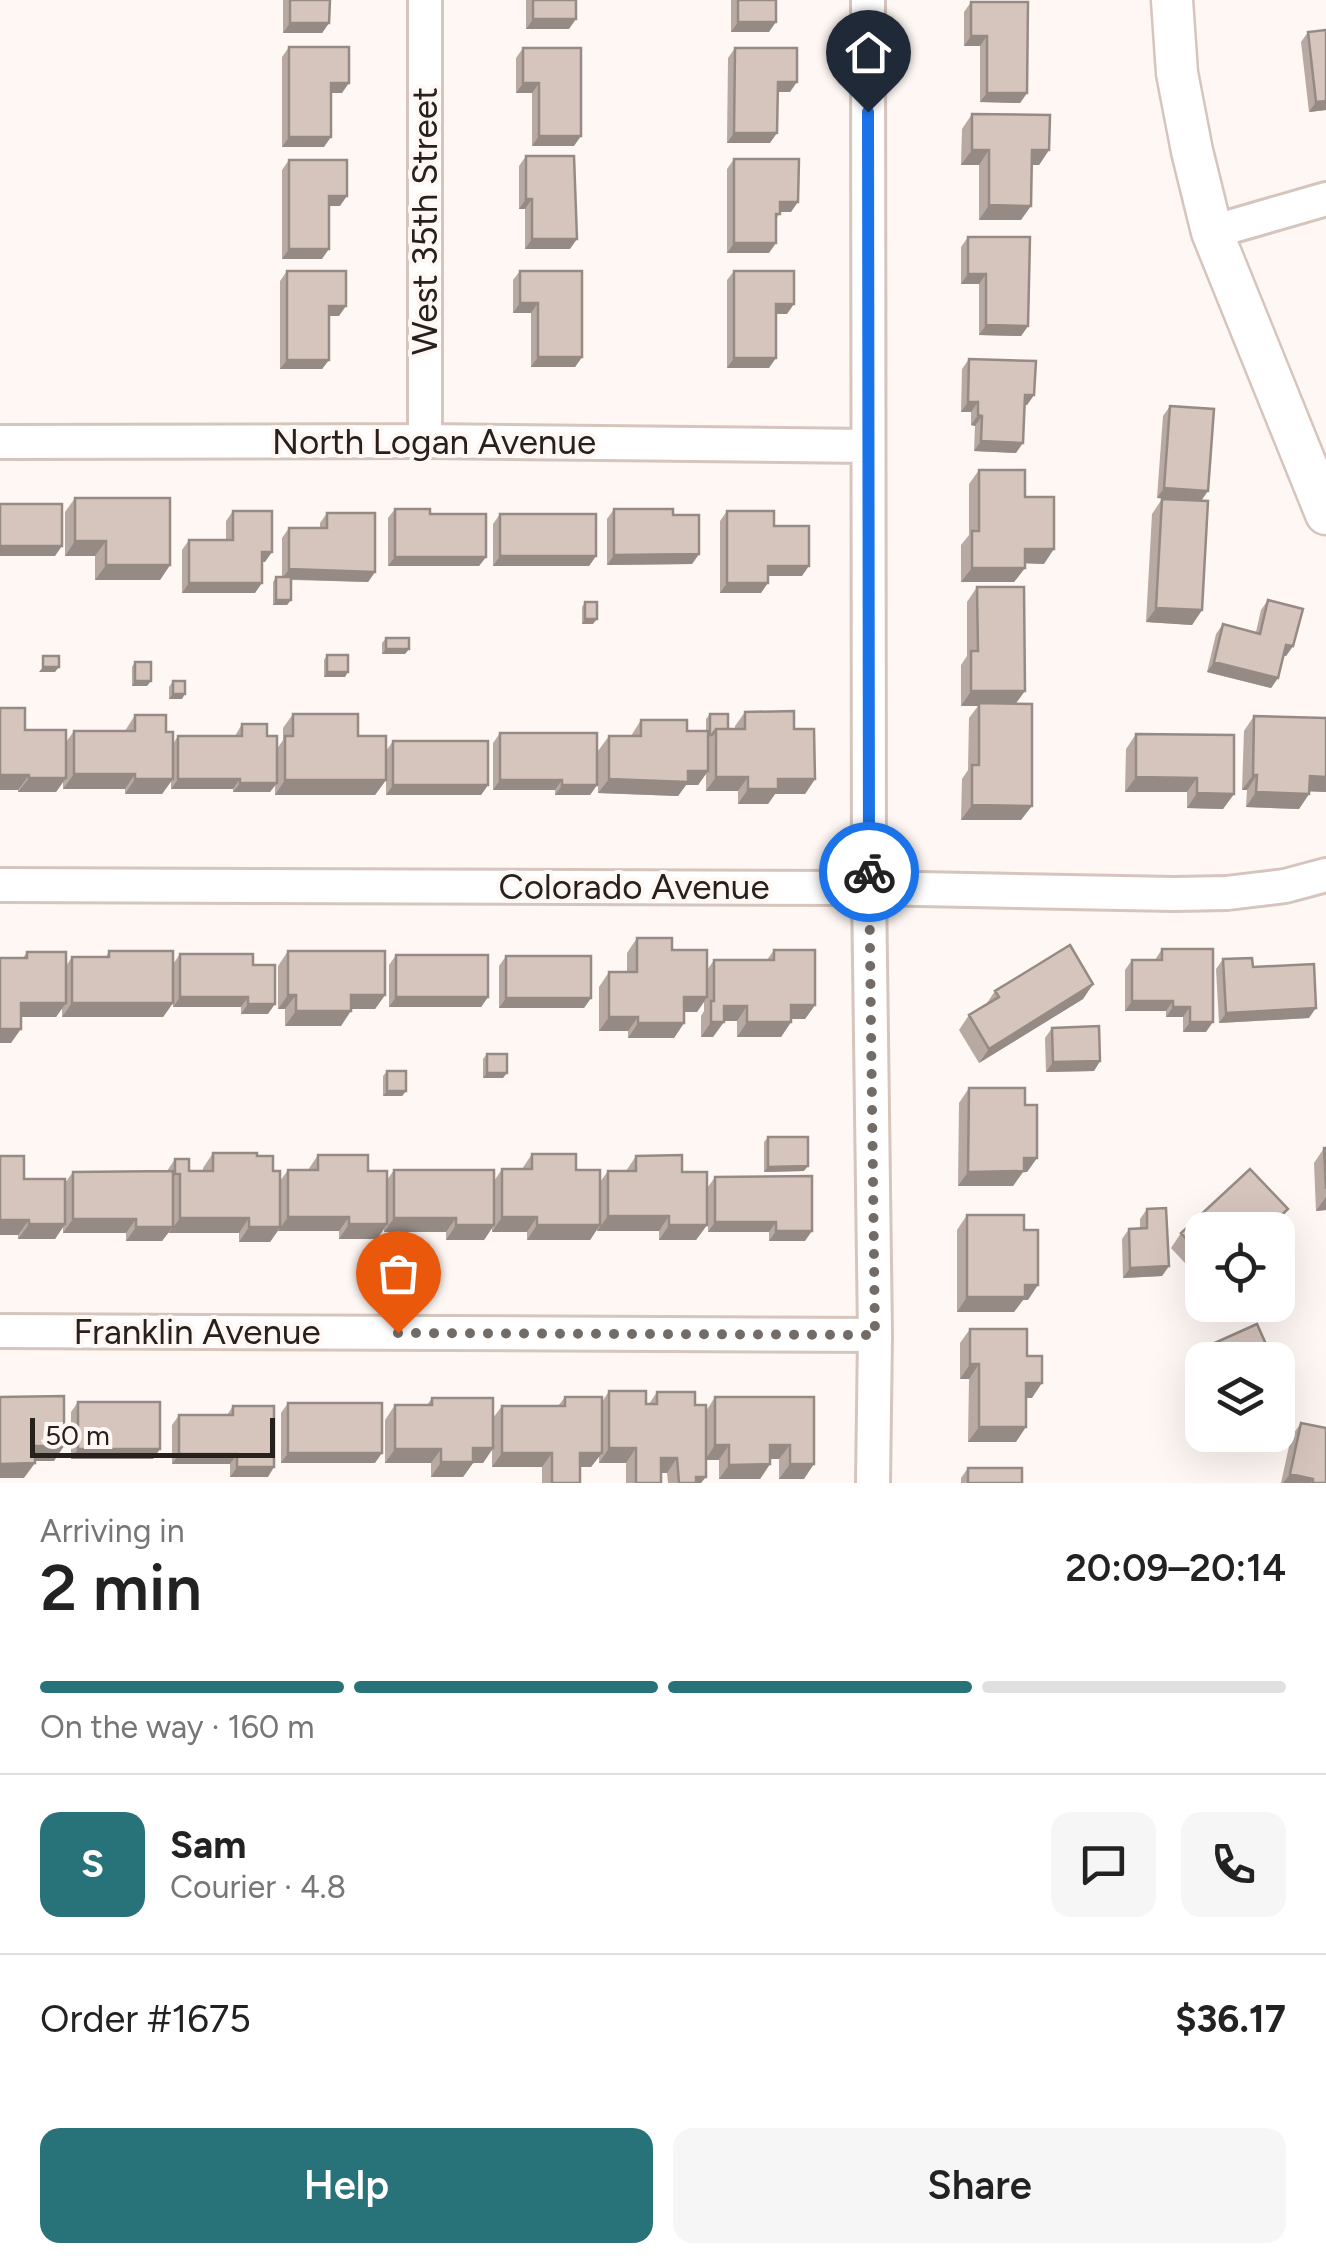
<!DOCTYPE html>
<meta charset="utf-8">
<style>
:root{--surface:#fff;--page:#f6f6f6;--text:#222;--muted:#767676;--line:#e0e0e0;--accent:#287279}
body{margin:0;font-family:Figtree,sans-serif;background:var(--page);color:var(--text);height:100vh;display:flex;flex-direction:column;font-size:38px;white-space:nowrap}
*{box-sizing:border-box;margin:0}
p{font-size:32px;color:var(--muted)}
.icon{flex:none;width:55px;height:55px;fill:none;stroke:currentColor;stroke-width:2;stroke-linecap:round;stroke-linejoin:round}
.map{position:relative;height:1483px;overflow:hidden}
.sheet{display:flex;flex-direction:column;background:var(--surface);flex:1}
.sheet>*{flex:none}
.buttons{position:absolute;left:1185px;top:1212px;display:grid;gap:20px}
.buttons a{display:grid;place-items:center;width:110px;height:110px;border-radius:20px;background:var(--surface);box-shadow:0 10px 40px #0002;font-size:50px}
.scale{position:absolute;left:30px;bottom:25px;width:245px;box-sizing:border-box;padding-left:10px;border:5px solid #27211e;border-top:0;font-size:28px;line-height:35px;white-space:nowrap;color:#27211e;-webkit-text-stroke:8px #fef7f4;paint-order:stroke}
.pin{position:absolute;display:grid;place-items:center;width:85px;height:85px;color:#fff;margin:-102px -42px;border-radius:50% 50% 50% 0;rotate:-45deg;box-shadow:0 0 10px #0007}
.pin .icon{rotate:45deg}
.courier{position:absolute;display:grid;place-items:center;width:100px;height:100px;margin:-50px;border:8px solid #1a73e8;border-radius:50%;background:#fff;color:#222;box-shadow:0 2px 12px #0007}
.summary em{font-style:normal;font-weight:600}
.summary div{display:flex;flex-direction:column-reverse}
.summary{display:flex;align-items:center;justify-content:space-between;height:170px;padding:0 40px}
h1{font-size:65px;font-weight:600;line-height:75px}
.bar{display:grid;grid-template-columns:repeat(4,1fr);gap:15px 10px;align-content:center;height:120px;padding:0 40px}
.bar i{height:12px;border-radius:8px;background:var(--line)}
.bar .selected{background:var(--accent)}
.bar p{grid-column:span 4}
.line{display:flex;align-items:center;gap:25px;padding:0 40px;border-top:2px solid var(--line)}
.line div{flex:1}
.round{display:grid;place-items:center;flex:none;width:105px;height:105px;border-radius:20px;background:var(--page)}
.cta{display:flex;gap:20px;margin-top:auto;padding:20px 40px}
.cta a{flex:1;height:115px;border-radius:20px;background:var(--accent);color:#fff;font-size:40px;font-weight:600;line-height:115px;text-align:center}
.cta a+a{background:var(--page);color:var(--text)}
.map>svg:first-child{display:block}
.lines{fill:none;stroke-linecap:round;stroke-linejoin:round}
.minor-casing{stroke:#d5c5bc;stroke-width:38}
.tertiary-casing{stroke:#d5c5bc;stroke-width:45}
.minor{stroke:#fff;stroke-width:32}
.tertiary{stroke:#fff;stroke-width:40}
.wall{fill:#b8a9a3}
.shaded-wall{fill:#968a84}
.building{fill:#d6c5bd;stroke:#968a84;stroke-width:2.5}
.done{stroke:#726c69;stroke-width:10;stroke-dasharray:0 18}
.route{stroke:#1a73e8;stroke-width:12}
.labels{text-anchor:middle;stroke-width:8;stroke-linejoin:round;paint-order:stroke}
.street-label{font-size:35px;fill:#27211e;stroke:#fef7f4}
</style>
<div class="map">
<svg width="1326" height="1483" viewBox="0 0 1326 1483">
<rect width="100%" height="100%" fill="#fef7f4"/>
<g class="lines">
<defs>
<path id="minor" d="M425,0V441
M868,0L869,888L875,1335L873,1483
M1212,232L1326,199
M0,442L425,441L868,446
M0,885L869,888L1174,894L1227,893L1285,886L1326,875
M0,1331L875,1335"/>
<path id="tertiary" d="M1172,0L1177,73L1192,151L1212,232L1326,514"/>
</defs>
<use href="#minor" class="minor-casing"/>
<use href="#tertiary" class="tertiary-casing"/>
<use href="#minor" class="minor"/>
<use href="#tertiary" class="tertiary"/>
</g>
<path class="wall" d="M283,0H330L329,23L322,33H283Z
M526,0H576L569,29H526Z
M731,0H776L769,32H731Z
M971,2L1027,93L1020,103L980,102V46H964V12Z
M1326,30V110L1309,112L1301,42L1308,32Z
M289,47L342,93H331L324,147H282V57Z
M523,48L574,146H532V93H516V58Z
M735,48L790,92H778L770,143H727L728,58Z
M972,114L1049,150L1039,165H1032L1021,220H979V165H961L962,129Z
M526,156L570,249H525V209H519V166Z
M734,159L791,212H780L776,220L769,253H727V169Z
M289,160L340,206H329L322,259H282V170Z
M968,237L1028,326L1021,336L979,335V284H961V247Z
M287,271L339,316H329V360L322,369H280V281Z
M520,271L582,357L575,367H531V313H513V280Z
M734,271L787,314H776L769,368H727V280Z
M969,359L1034,395L1027,405H1024L1016,453L974,451L975,426L971,425V412H961L962,369Z
M1170,406L1201,501L1202,610L1192,625L1146,622L1152,514L1162,499L1186,500L1157,498L1163,416Z
M979,470L1025,497L1044,564L1025,563V568L1014,582H961V545L969,535V484Z
M75,498L170,565L160,580H95V556H65V512Z
M395,509L486,557L479,566H388V518Z
M614,509L673,515L699,554L692,564L607,565V519Z
M233,511L265,562H262L255,593H182V550L189,540H226V521Z
M727,511L774,526L802,576H768L761,593H720V521Z
M327,513L375,572L368,582L291,580V600L287,605H273V582L276,577H282V538L289,528H320V523Z
M500,514L596,556L589,566H493V524Z
M977,587L1016,704L1021,820H961L962,779L968,770L969,718L978,706H961V665L967,656V602Z
M1268,600L1293,646L1286,656L1284,655L1278,678L1271,688L1207,672L1216,634L1223,624L1256,632L1261,610Z
M585,602L593,624H582V607Z
M386,638L409,649L405,654H382V643Z
M327,655L345,677H324V660Z
M135,662L147,686H132V667Z
M173,681L182,699H169V687Z
M745,712L794,729L815,779L805,794H775L768,804H738V791H706V774L698,785H686L678,796L598,793V751L609,736H631L641,720L687,731H706V719L710,714L728,729H735V726Z
M293,714L358,736L386,780L375,795H275V785L270,792H233V789H171V781L162,794H125V789H63V782L56,792H18V790H0L25,730L66,742L74,731H125L135,715L166,732L173,744L178,736H235L242,724L267,736L277,749L283,740V728Z
M1254,716L1326,718V792L1309,791V794L1299,809L1246,807L1247,790H1242L1244,731Z
M500,733L597,785L590,795H555V790H493V743Z
M1136,734L1234,794L1223,809L1187,808V792H1125L1126,749Z
M393,741L488,785L481,795H386V751Z
M637,938L672,950L707,970L714,960H767L774,950L815,1005L805,1019H791V1022L781,1037H737V1021H724L713,1037H701V1016L704,1011V1002L697,1012H684V1023L674,1038H628V1031H599V987L609,972H627V953Z
M1162,949L1206,1032H1183V1017H1166V1011H1125V970L1132,960H1155Z
M109,951L173,1003L163,1017H62V1008L56,1017H21L11,1043H0L23,958L27,952L66,966L72,957H106Z
M288,951L385,995L375,1009H351L341,1026H285V1009H278V966Z
M180,954L253,965L268,1014H241V1007H173V964Z
M396,955L488,997L481,1007H389V965Z
M506,956L591,998L584,1008H499V966Z
M1223,959L1309,1018L1219,1023L1216,969Z
M1093,984L1083,999L979,1063L959,1030L969,1015L985,1006L995,991Z
M1052,1028L1100,1061L1094,1071L1046,1072L1045,1038Z
M487,1054L503,1078H483V1059Z
M387,1071L406,1091L402,1096H383V1076Z
M969,1088L1037,1158L1027,1172H1023L1013,1186H958L959,1103Z
M768,1137L804,1171L764,1172V1142Z
M1324,1148H1326V1210L1316,1211L1314,1163Z
M213,1153L257,1156L273,1171L280,1181L288,1170H308L318,1155L368,1171L387,1180L394,1170L494,1181L502,1169H522L532,1154L576,1170L600,1182L608,1171H626L636,1156L682,1172L707,1225L696,1240H659V1231H597V1229L590,1240H527V1232H492V1228L484,1240H446V1232H384V1229L377,1239H339V1231H278L270,1242H239V1233H169V1231L162,1241H126V1233H63V1227L55,1239H18V1235H0L24,1179L65,1183L73,1172L167,1171L175,1159L189,1171H203V1168Z
M1250,1169L1288,1209L1278,1223L1271,1230H1202V1274L1199,1278L1171,1248L1181,1233Z
M715,1177L805,1241H769V1232H708V1187Z
M1147,1209L1169,1266L1162,1276L1123,1278L1122,1239L1129,1229H1140V1219Z
M967,1215L1024,1230L1028,1300H1023L1014,1312H957V1230Z
M970,1329L1027,1356L1032,1398H1026L1016,1442H968L969,1379H960V1343Z
M1208,1346L1266,1355L1269,1360H1202L1201,1356Z
M609,1391L646,1404H649L657,1392L695,1405L706,1411L715,1397H814L804,1479H779V1459H770V1464L760,1479H719V1460H706L701,1483H668L667,1473H661V1483H626V1463H599V1456L591,1467H580V1483H542V1467H492V1450L483,1463H473L463,1477H431V1463H385V1420L395,1405H427L432,1398L493,1418L502,1406H558L565,1397L602,1402Z
M78,1402L160,1449L153,1459H71V1412Z
M288,1403L375,1463H281V1413Z
M233,1406L268,1477H230V1464H172V1425L179,1415H227Z
M1301,1423L1326,1483H1281L1291,1437Z
M968,1468L1022,1483H961V1478Z"/>
<path class="shaded-wall" d="M533,19H576L569,29H526Z
M738,22H776L769,32H731Z
M290,23H329L322,33H283Z
M971,36H987L980,46H964Z
M778,82H797L790,92H771Z
M331,83H349L342,93H324Z
M523,83H539L532,93H516Z
M987,93H1027L1020,103L980,102Z
M1326,101V110L1309,112L1316,102Z
M734,133H777L770,143H727Z
M539,136H581L574,146H532Z
M289,137H331L324,147H282Z
M972,150H989L979,165H961Z
M1032,150H1049L1039,165H1022Z
M329,196H347L340,206H322Z
M526,199H532L525,209H519Z
M780,202H798L791,212H773Z
M989,205L1031,206L1021,220H979Z
M532,239H577L570,249H525Z
M734,243H776L769,253H727Z
M289,249H329L322,259H282Z
M968,274H986L979,284H961Z
M520,303H538L531,313H513Z
M776,304H794L787,314H769Z
M329,306H346L339,316H322Z
M986,325L1028,326L1021,336L979,335Z
M538,357H582L575,367H531Z
M734,358H776L769,368H727Z
M287,360H329L322,369H280Z
M1025,395H1034L1027,405H1018Z
M968,402H978L971,412H961Z
M978,415L982,416L975,426L971,425Z
M981,441L1023,443L1016,453L974,451Z
M1164,488L1208,491L1201,501L1157,498Z
M75,541H106L95,556H65Z
M0,546H62L55,556H0Z
M1025,549H1054L1044,564L1015,563Z
M262,552H272L265,562H255Z
M699,554L692,564L607,565L614,555Z
M500,556H596L589,566H493Z
M395,557H486L479,566H388Z
M106,565H170L160,580H95Z
M768,566H809L802,576H761Z
M972,568H1025L1014,582H961Z
M289,569L375,572L368,582L282,579Z
M189,583H262L255,593H182Z
M727,583H768L761,593H720Z
M276,600H291L287,605H273Z
M1156,608L1202,610L1192,625L1146,622Z
M585,619H597L593,624H582Z
M1286,645L1293,646L1286,656L1279,655Z
M386,649H409L405,654H382Z
M1214,662L1278,678L1271,688L1207,672Z
M43,667H59L55,672H39Z
M327,672H348L345,677H324Z
M135,681H151L147,686H132Z
M971,691H1025L1014,706H961Z
M173,694H185L182,699H169Z
M688,771H708L698,785H686L678,796L598,793L609,779Z
M74,774H135L125,789H63Z
M0,775H29L18,790H0Z
M1253,775H1257L1247,790H1242Z
M1310,776L1326,777V792L1299,791Z
M716,777H748L738,791H706Z
M1136,777L1197,778L1187,792H1125Z
M29,778H66L56,792H18Z
M135,779H173L162,794H125Z
M178,779H240L233,789H171Z
M778,779H815L805,794H775L768,804H738L748,789Z
M285,780H386L375,795H275Z
M500,780H562L555,790H493Z
M240,783H277L270,792H233Z
M393,785H488L481,795H386Z
M562,785H597L590,795H555Z
M1256,792L1309,794L1299,809L1246,807Z
M1197,793L1234,794L1223,809L1187,808Z
M972,805L1032,806L1021,820H961Z
M1093,984L1083,999L979,1063L989,1049Z
M288,995H296L285,1009H278Z
M351,995H385L375,1009H341Z
M180,997H248L241,1007H173Z
M396,997H488L481,1007H389Z
M684,997H707L697,1012H674Z
M506,998H591L584,1008H499Z
M1132,1001H1173L1166,1011H1125Z
M21,1003H66L56,1017H11Z
M72,1003H173L163,1017H62Z
M248,1004H275L268,1014H241Z
M791,1005H815L805,1019H781Z
M724,1006H747L737,1021H713Z
M1173,1007H1190L1183,1017H1166Z
M1316,1008L1309,1018L1219,1023L1226,1013Z
M296,1011H351L341,1026H285Z
M609,1017H638L628,1031H599Z
M711,1022H724L713,1037H701Z
M747,1022H791L781,1037H737Z
M1190,1022H1213L1206,1032H1183Z
M638,1023H684L674,1038H628Z
M0,1029H21L11,1043H0Z
M1100,1061L1094,1071L1046,1072L1053,1062Z
M487,1073H507L503,1078H483Z
M387,1091H406L402,1096H383Z
M1024,1158H1037L1027,1172H1023L1013,1186H958L968,1172Z
M808,1166L804,1171L764,1172L768,1167Z
M1326,1197V1210L1316,1211Z
M1288,1209L1278,1223L1271,1230H1265Z
M608,1216H669L659,1231H597Z
M288,1217H349L339,1231H278Z
M502,1217H537L527,1232H492Z
M180,1218H249L239,1233H169Z
M394,1218H456L446,1232H384Z
M73,1219H136L126,1233H63Z
M0,1220H29L18,1235H0Z
M715,1222H776L769,1232H708Z
M29,1224H65L55,1239H18Z
M349,1224H387L377,1239H339Z
M456,1225H494L484,1240H446Z
M537,1225H600L590,1240H527Z
M669,1225H707L696,1240H659Z
M136,1227H173L162,1241H126Z
M249,1227H280L270,1242H239Z
M776,1231H812L805,1241H769Z
M1169,1266L1162,1276L1123,1278L1130,1268Z
M1025,1285H1038L1028,1300H1023L1014,1312H957L967,1297Z
M970,1364H979L969,1379H960Z
M1026,1383H1042L1032,1398H1016Z
M1291,1409L1284,1419L1278,1422V1415Z
M979,1427H1026L1016,1442H968Z
M715,1445H729L719,1460H705Z
M770,1445H790L779,1459H760Z
M35,1446H64L54,1461H24Z
M473,1448H493L483,1463H473L463,1477H431L441,1462Z
M609,1448H636L626,1463H599Z
M78,1449H160L153,1459H71Z
M395,1449H441L431,1463H385Z
M288,1453H382L375,1463H281Z
M502,1453H552L542,1467H492Z
M580,1453H602L591,1467H570Z
M179,1454H237L230,1464H172Z
M661,1458H677L667,1473H651Z
M35,1463L24,1478H0V1464Z
M770,1464L760,1479H719L729,1465Z
M790,1464H814L804,1479H779Z
M237,1467H274L268,1477H230Z
M1290,1474L1313,1479L1311,1483H1283Z
M696,1477H706L701,1483H692Z"/>
<path class="building" d="M290,0H330L329,23H290Z
M533,0H576V19H533Z
M738,0H776V22H738Z
M971,2H1028L1027,93H987V36H971Z
M1326,30V101L1316,102L1308,32Z
M289,47H349V83H331V137H289Z
M523,48H581V136H539V83H523Z
M735,48H797V82H778L777,133H734Z
M972,114L1050,115L1049,150H1032L1031,206L989,205V150H972Z
M526,156H574L577,239H532V199H526Z
M734,159H799L798,202H780V214H776V243H734Z
M289,160H347V196H329V249H289Z
M968,237H1030L1028,326L986,325V274H968Z
M287,271H346V306H329V360H287Z
M520,271H582V357H538V303H520Z
M734,271H794V304H776V358H734Z
M969,359L1036,361L1034,395H1025L1023,443L981,441L982,416L978,415V402H968Z
M1170,406L1214,409L1208,491L1164,488Z
M979,470H1025V497H1054V549H1025V568H972V531H979Z
M75,498H170V565H106V541H75Z
M1162,499L1208,501L1202,610L1156,608Z
M0,504H62V546H0Z
M395,509H430V514H486V557H395Z
M614,509H673V515H699V554L614,555Z
M233,511H272V552H262V583H189V540H233Z
M727,511H774V526H809V566H768V583H727Z
M327,513H375V572L289,569V528H327Z
M500,514H596V556H500Z
M276,577H291V600H276Z
M977,587H1024L1025,691H971V651H978Z
M1268,600L1303,609L1293,646L1286,645L1278,678L1214,662L1223,624L1260,634Z
M585,602H597V619H585Z
M386,638H409V649H386Z
M327,655H348V672H327Z
M43,656H59V667H43Z
M135,662H151V681H135Z
M173,681H185V694H173Z
M979,703L1032,704V806L972,805V765H979Z
M0,708H25V730H66V778H29V775H0Z
M794,711V729H814L815,779H778V789H748V777H716V729H745V712Z
M293,714H358V736H386V780H285V736H293Z
M710,714H728V729H716L712,735H710Z
M135,715H166V732H173V779H135V774H74V731H135Z
M1254,716L1326,718V777L1310,776L1309,794L1256,792L1257,775H1253Z
M641,720H687V731H708V771H688V782L609,779V736H641Z
M242,724H267V736H277V783H240V779H178V736H242Z
M500,733H597V785H562V780H500Z
M1136,734L1234,735V794L1197,793V778L1136,777Z
M393,741H488V785H393Z
M637,938H672V950H707V997H684V1023H638V1017H609V972H637Z
M1070,945L1093,984L989,1049L969,1015L999,997L995,991Z
M1162,949H1213V1022H1190V1007H1173V1001H1132V960H1162Z
M774,950H815V1005H791V1022H747V1006H724V1022H711V1001H714V960H774Z
M109,951H173V1003H72V957H109Z
M288,951H385V995H351V1011H296V995H288Z
M27,952H66V1003H21V1029H0V958H27Z
M180,954H253V965H275V1004H248V997H180Z
M396,955H488V997H396Z
M506,956H591V998H506Z
M1252,958L1253,967L1314,964L1316,1008L1226,1013L1223,959Z
M1099,1026L1100,1061L1053,1062L1052,1028Z
M487,1054H507V1073H487Z
M387,1071H406V1091H387Z
M969,1088H1025V1105H1037V1158H1024V1171L968,1172Z
M768,1137H808V1166L768,1167Z
M1324,1148H1326V1189Z
M213,1153H257V1156H273V1171H280V1227H249V1218H180V1174H175V1159H189V1171H213Z
M532,1154H576V1170H600V1225H537V1217H502V1169H532Z
M318,1155H368V1171H387V1224H349V1217H288V1170H318Z
M682,1155V1172H707V1225H669V1216H608V1171H636V1156Z
M0,1156H24V1179H65V1224H29V1220H0Z
M1250,1169L1288,1209L1265,1230H1202V1256L1181,1233Z
M394,1170H494V1225H456V1218H394Z
M173,1171V1227H136V1219H73V1172Z
M812,1176V1231H776V1222H715V1177Z
M1166,1208L1169,1266L1130,1268L1129,1229L1147,1228V1209Z
M967,1215H1024V1230H1038V1285H1025V1297H967Z
M1257,1324L1269,1351L1265,1352L1269,1360H1214L1208,1346Z
M970,1329H1027V1356H1042V1383H1026V1427H979V1364H970Z
M1278,1380L1291,1409L1278,1415Z
M609,1391H646V1404H657V1392H695V1405H706V1477H696V1483H679L677,1458H661V1483H636V1448H609Z
M64,1396V1446H35V1463L0,1464V1397Z
M565,1397H602V1453H580V1483H552V1453H502V1406H565Z
M715,1397H814V1464H790V1445H770V1464L729,1465V1445H715Z
M432,1398H493V1448H473V1462H441V1449H395V1405H432Z
M78,1402H160V1449H78Z
M288,1403H382V1453H288Z
M233,1406H274V1467H237V1454H179V1415H233Z
M1301,1423L1326,1428V1483H1313V1479L1290,1474Z
M968,1468H1022V1483H968Z"/>
<g class="lines">
<path class="done" d="M398,1333L875,1335L869,872"/>
<path class="route" d="M868,112L869,872"/>
</g>
<g class="labels">
<g class="street-label">
<text transform="translate(425 221) rotate(-90)" y="12">West 35th Street</text>
<text x="434" y="454">North Logan Avenue</text>
<text x="634" y="899">Colorado Avenue</text>
<text x="197" y="1344">Franklin Avenue</text>
</g>
</g>
</svg>
<div class="buttons">
<a><svg class="icon" aria-label="locate" viewBox="0 0 24 24"><circle cx="12" cy="12" r="6"/><path d="M12 2v4M12 18v4M2 12h4M18 12h4"/></svg></a>
<a><svg class="icon" aria-label="layers" viewBox="0 0 24 24"><path d="M12 4l9 5-9 5-9-5zM3 14l9 5 9-5"/></svg></a>
</div>
<div class="scale">50 m</div>
<div class="pin" style="left:398px;top:1333px;background:#ea580c"><svg class="icon" aria-label="bag" viewBox="0 0 24 24"><path d="M5 8h14l-1 12H6zM9 8a3 3 0 0 1 6 0"/></svg></div>
<div class="pin" style="left:868px;top:112px;background:#1f2937"><svg class="icon" aria-label="home" viewBox="0 0 24 24"><path d="M3 11l9-7 9 7M6 9v11h12V9"/></svg></div>
<div class="courier" style="left:869px;top:872px"><svg class="icon" aria-label="bike" viewBox="0 0 24 24"><circle cx="6" cy="16" r="4"/><circle cx="18" cy="16" r="4"/><path d="M6 16l4-8h5l3 8M10 8l3 8H6M13 5h3"/></svg></div>
</div>
<section class="sheet">
<div class="summary"><div><h1>2 min</h1><p>Arriving in</p></div><em>20:09–20:14</em></div>
<div class="bar"><i class="selected"></i><i class="selected"></i><i class="selected"></i><i></i><p>On the way · 160 m</p></div>
<div class="line" style="height:180px"><b class="round" style="background:var(--accent);color:#fff">S</b><div><b>Sam</b><p>Courier · 4.8</p></div><a class="round"><svg class="icon" aria-label="chat" viewBox="0 0 24 24"><path d="M4 5h16v11H9l-5 4z"/></svg></a><a class="round"><svg class="icon" aria-label="phone" viewBox="0 0 24 24"><path d="M5 4h4l2 5-3 2q2 4 5 5l2-3 5 2v4C11 20 4 13 5 4z"/></svg></a></div>
<div class="line" style="height:130px"><div>Order #1675</div><b>$36.17</b></div>
<div class="cta"><a>Help</a><a>Share</a></div>
</section>
